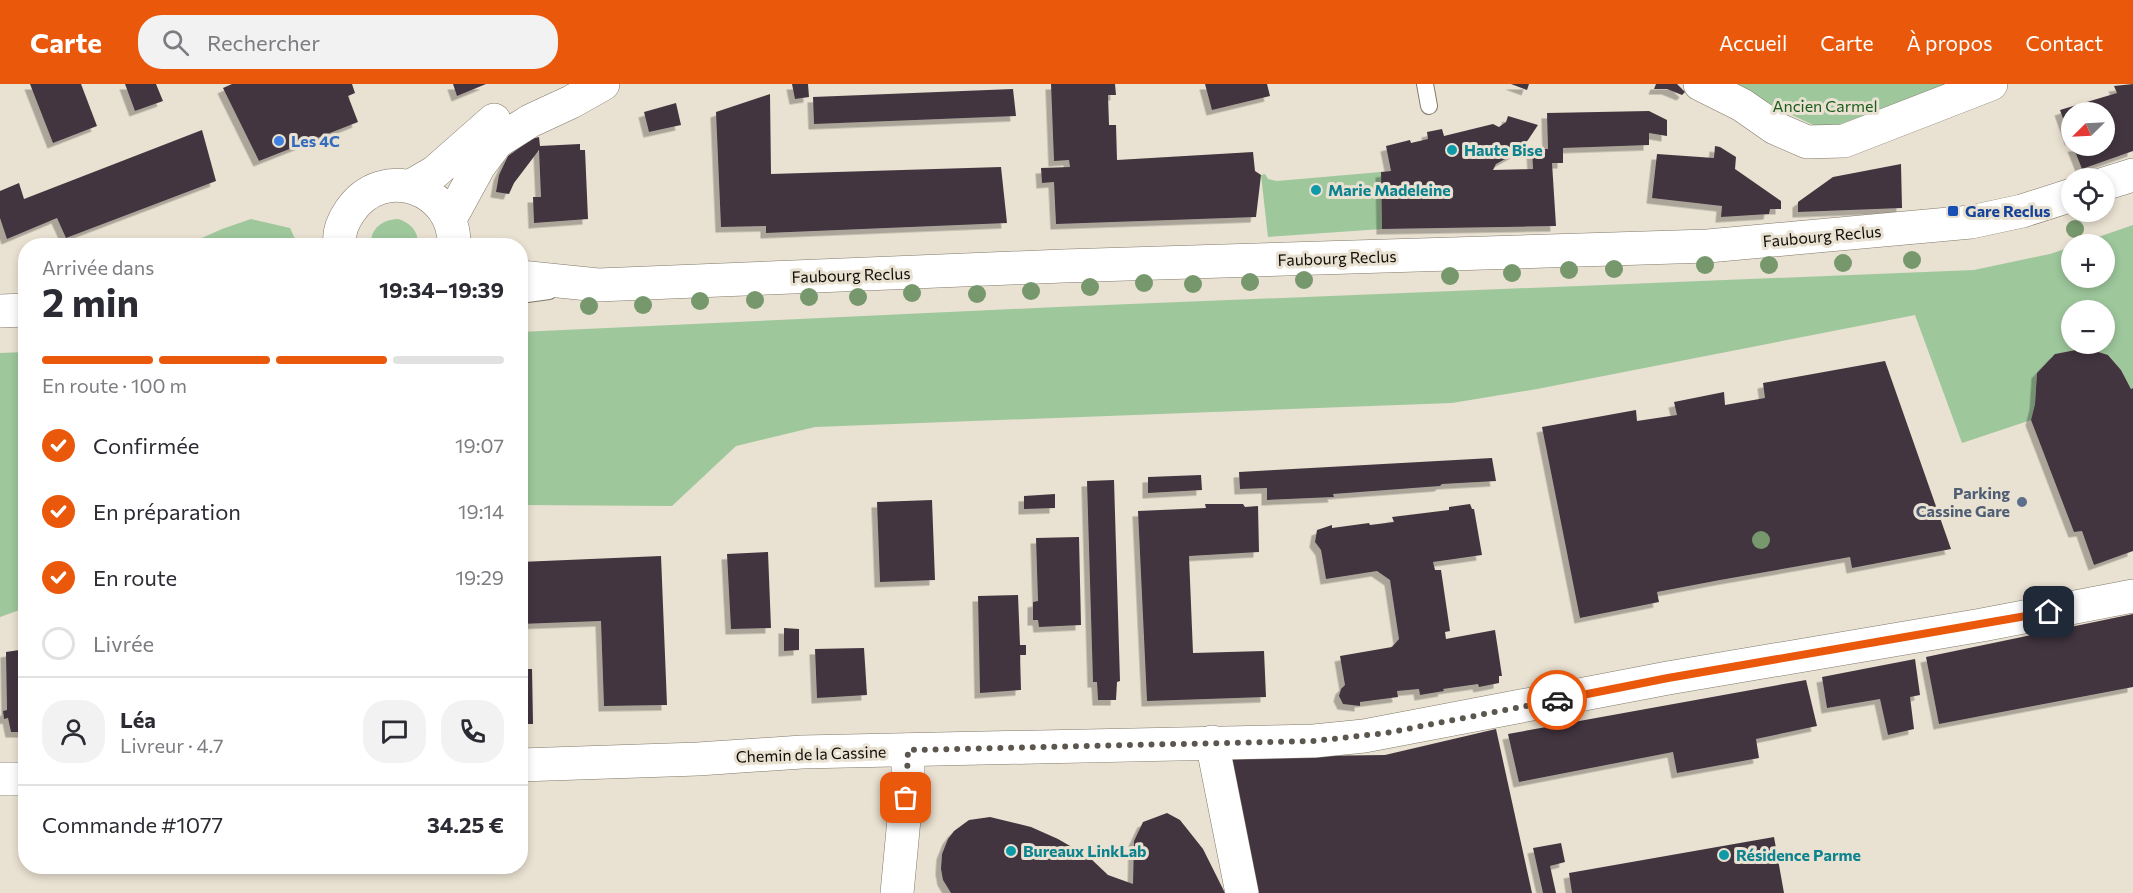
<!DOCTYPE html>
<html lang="fr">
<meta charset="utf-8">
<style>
:root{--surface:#fff;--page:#f2f2f3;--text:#2b2b33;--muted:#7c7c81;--line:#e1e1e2;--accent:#ea580c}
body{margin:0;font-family:Commissioner,sans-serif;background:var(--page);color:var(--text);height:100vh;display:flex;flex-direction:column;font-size:22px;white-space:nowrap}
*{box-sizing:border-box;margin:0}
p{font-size:20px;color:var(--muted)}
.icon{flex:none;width:33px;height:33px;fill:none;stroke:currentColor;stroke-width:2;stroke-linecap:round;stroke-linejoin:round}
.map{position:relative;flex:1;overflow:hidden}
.drawer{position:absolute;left:18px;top:154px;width:510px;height:636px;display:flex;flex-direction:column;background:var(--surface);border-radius:24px;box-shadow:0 3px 9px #0003}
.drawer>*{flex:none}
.needle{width:39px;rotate:246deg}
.controls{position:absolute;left:2061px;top:18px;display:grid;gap:12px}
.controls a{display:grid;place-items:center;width:54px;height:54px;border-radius:50%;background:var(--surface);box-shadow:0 3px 9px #0003;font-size:30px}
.pin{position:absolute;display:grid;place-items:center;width:51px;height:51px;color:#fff;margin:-26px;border-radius:12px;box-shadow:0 3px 9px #0006}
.courier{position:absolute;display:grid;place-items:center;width:60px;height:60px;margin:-30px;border:4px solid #ea580c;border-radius:50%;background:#fff;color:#222;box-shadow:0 2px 8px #0007}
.headline em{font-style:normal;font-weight:700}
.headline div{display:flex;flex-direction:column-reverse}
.headline{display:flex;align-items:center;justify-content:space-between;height:102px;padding:0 24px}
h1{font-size:39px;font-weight:700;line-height:45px}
.bar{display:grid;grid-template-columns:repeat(4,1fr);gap:9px 6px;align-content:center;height:72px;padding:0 24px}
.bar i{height:8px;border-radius:4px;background:var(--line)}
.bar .active{background:var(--accent)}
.bar p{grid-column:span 4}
.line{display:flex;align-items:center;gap:15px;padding:0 24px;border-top:2px solid var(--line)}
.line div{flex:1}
.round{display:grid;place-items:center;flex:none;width:63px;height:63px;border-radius:24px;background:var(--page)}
ol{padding:0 24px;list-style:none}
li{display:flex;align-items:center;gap:18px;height:66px}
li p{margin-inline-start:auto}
li .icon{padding:6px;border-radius:50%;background:var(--accent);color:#fff;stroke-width:4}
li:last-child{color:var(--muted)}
li i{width:33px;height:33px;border:3px solid var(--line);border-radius:50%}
header{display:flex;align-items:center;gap:36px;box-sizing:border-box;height:84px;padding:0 30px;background:var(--accent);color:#fff}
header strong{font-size:28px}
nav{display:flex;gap:33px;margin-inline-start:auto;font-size:21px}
.search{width:420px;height:54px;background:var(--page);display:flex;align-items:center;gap:15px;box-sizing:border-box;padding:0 21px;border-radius:24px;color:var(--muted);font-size:22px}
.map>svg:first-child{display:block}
.green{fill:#9ec79c;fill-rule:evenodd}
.building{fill:#42363f;filter:url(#shadow)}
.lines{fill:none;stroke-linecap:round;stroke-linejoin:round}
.service-casing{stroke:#80796a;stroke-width:18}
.minor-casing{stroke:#80796a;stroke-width:34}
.tertiary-casing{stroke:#80796a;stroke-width:34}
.secondary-casing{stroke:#80796a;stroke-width:34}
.service{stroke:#fff;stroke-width:16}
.minor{stroke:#fff;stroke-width:33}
.tertiary{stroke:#fff;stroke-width:33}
.secondary{stroke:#fff;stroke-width:33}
.tree{fill:#77986d}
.done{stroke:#5c574e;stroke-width:6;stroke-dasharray:0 10.8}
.route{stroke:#ea580c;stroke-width:8}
.shop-dot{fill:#3f7fe0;stroke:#e9e1d1;stroke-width:2}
.culture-dot{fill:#0f9aa8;stroke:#e9e1d1;stroke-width:2}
.transit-dot{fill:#1a4fb4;stroke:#e9e1d1;stroke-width:2}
.service-dot{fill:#5c6f8a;stroke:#e9e1d1;stroke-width:2}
.labels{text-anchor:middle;stroke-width:6;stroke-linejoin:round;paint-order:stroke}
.park-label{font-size:16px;fill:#1a5c1c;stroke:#e9e1d1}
.shop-label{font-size:16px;font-weight:bold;fill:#366cbe;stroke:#e9e1d1;text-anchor:start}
.culture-label{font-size:16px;font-weight:bold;fill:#0d838f;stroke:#e9e1d1;text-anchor:start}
.transit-label{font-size:16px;font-weight:bold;fill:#164399;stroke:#e9e1d1;text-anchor:start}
.street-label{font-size:16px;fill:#100d08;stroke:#e9e1d1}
.service-label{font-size:16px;font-weight:bold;fill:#4e5e75;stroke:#e9e1d1;text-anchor:end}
</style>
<header>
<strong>Carte</strong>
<div class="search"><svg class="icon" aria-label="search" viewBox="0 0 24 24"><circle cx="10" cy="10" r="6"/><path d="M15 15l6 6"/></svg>Rechercher</div>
<nav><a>Accueil</a><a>Carte</a><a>À propos</a><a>Contact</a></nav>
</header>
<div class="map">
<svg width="2133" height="809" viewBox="0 0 2133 809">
<defs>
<filter id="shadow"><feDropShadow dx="-5.5" dy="5.5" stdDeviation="0" flood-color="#0004"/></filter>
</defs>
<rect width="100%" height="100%" fill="#e9e1d1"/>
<path class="green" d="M1726,0H1949L1824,46Z
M1381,88L1382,145L1268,153L1261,91L1265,90L1268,95L1277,97Z
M251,135L290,144L295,155L292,162H184L222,145Z
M398,135C411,139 419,148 418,162H371C370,145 381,136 398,135Z
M2133,141V304L2131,305L2121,286L2108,271L2086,264L2056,270L2037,289L2035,320L2031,336L1962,359L1915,231L1537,305L1452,319L815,343L736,362L672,422L521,421L520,248L1057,223L1974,186L2050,170L2071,163L2072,194H2104V160H2078ZM2072,226H2104V260H2072Z
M25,268V524L0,533V269Z"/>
<path class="building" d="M30,0H81L97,42L53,59Z
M125,0H156L163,17L135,27Z
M232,0H352L355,9L348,12L358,38L259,77L223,4Z
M453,0H486L457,12Z
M792,0H808L809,13L795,15Z
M1051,0H1115L1116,11H1108L1109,41H1116L1117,76L1253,68L1255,87L1261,91L1256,133L1056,140L1054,98L1042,99L1041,84L1070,83L1069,76L1054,77Z
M1205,0H1267L1270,12L1212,26Z
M1511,0H1529L1527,6Z
M1656,0H1677L1685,8L1682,11L1667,5H1654Z
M2133,0V67L2082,85L2073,62H2104V28H2072L2071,57L2060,26L2117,9L2114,2Z
M1013,5L1016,32L814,40L813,13Z
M770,10L771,90L1001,83L1007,139L766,149V142L721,143L716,28Z
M676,19L681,41L649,48L644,28Z
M1649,27L1667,36V52L1649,49V61L1563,64V79H1552L1556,142L1382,145L1381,88L1391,87L1386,62L1410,56L1411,59L1428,55L1427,48L1442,45L1444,52L1493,40L1499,43L1506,38L1508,32L1538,41L1528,56L1514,70L1496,80L1493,86L1533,85L1532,65H1548L1547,29Z
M202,46L216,97L66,154L57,134L7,155L0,134V107L19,99L24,115Z
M539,53L540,62L580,60V66H585L588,135L534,139L533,113H541L539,66L514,99L509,110L496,108L499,91L508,72L531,55Z
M1715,62L1720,63L1736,73L1735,85L1781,117V125H1770L1769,130L1721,133L1722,122L1652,114L1657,70L1714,74Z
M1901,80L1902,124L1798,128V118L1833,93Z
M2086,264L2108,271L2121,286L2131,305L2133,304V467L2094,481L2082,447L2074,448L2031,336L2035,320L2037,289L2055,270Z
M1885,277L1951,465L1852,484L1850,473L1720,496L1657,508L1659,518L1580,534L1542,343L1636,326L1637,337L1677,331L1674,318L1724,308L1725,321L1765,314L1763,299Z
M1492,374L1496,397L1442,400L1440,402L1333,410L1334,413L1267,416V404L1240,405L1239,388Z
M1201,391L1202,406L1148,409V393Z
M1114,396L1120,597L1117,598L1116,616H1098L1097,598H1093L1087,397Z
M1055,410V424L1024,425V412Z
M932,416L935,496L880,498L877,418Z
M1205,420H1243L1245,423L1258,422L1259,468L1189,472L1193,569L1264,567L1266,613L1147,617L1138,427L1206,424Z
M1470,420L1472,425H1474L1482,471L1433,478L1435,486H1441L1450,547L1445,548L1446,555L1495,546L1502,592H1499V599L1479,603L1478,600L1443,605L1444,607L1420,611L1419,605L1397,607L1398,613L1360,618V622L1343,620L1339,612L1341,605L1345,601L1340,572L1392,563L1399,555L1390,496L1377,487L1326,495L1321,466L1315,458L1317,446L1332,441V444L1369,439L1370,441L1394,438L1392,433L1449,426V423Z
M1079,453L1081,541L1039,543L1038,536H1033V518L1038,517L1036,454Z
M768,468L771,544L731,545L727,470Z
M661,472L667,621L604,622L601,537L520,540V478Z
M1018,511L1020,561H1026V571H1020L1021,606L980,609L978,512Z
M2133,530V603L1939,640L1926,573Z
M784,544L799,545V566L784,567Z
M864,564L867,611L817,614L815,565Z
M26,565V648H11L8,634L4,635L3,627L7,626L6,568Z
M1915,575L1920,611L1910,613L1914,645L1888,651L1880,615L1827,624L1822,593Z
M520,585H532L533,640H520Z
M1806,596L1817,642L1756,655L1759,674L1677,689L1673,668L1519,698L1508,650Z
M1496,645L1532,809H1255L1226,673L1385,671Z
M1167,729L1180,736L1203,765L1225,809H951L943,796L941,785L942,770L948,755L954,747L969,736L990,733L1031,743L1058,755L1089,773L1108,791L1133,800L1134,757L1143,738Z
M1774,753L1784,809H1572L1569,789Z
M1561,759L1565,778L1550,782L1556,809H1543L1533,764Z"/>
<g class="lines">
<defs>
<path id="service" d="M1425,0L1429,22
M520,211L549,207"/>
<path id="minor" d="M1700,0L1742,21L1775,44L1807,58L1844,57L1991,0
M1212,658L1242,809
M897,809L908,693V666"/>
<path id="tertiary" d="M2104,100L2133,91
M520,193L598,201L1063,182L1708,162L1971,138L2022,127L2072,111"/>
<path id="secondary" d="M411,102L435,88L494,36
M450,135L479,82L497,58L530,37L571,18L603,0
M340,162C338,150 343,137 350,127C383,78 456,104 454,162
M0,227L26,226
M520,681L698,675L802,668L1314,657L1364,652L1668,594L1982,541L2133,512
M0,695H26"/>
</defs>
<use href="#service" class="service-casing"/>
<use href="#minor" class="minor-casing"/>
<use href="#tertiary" class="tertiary-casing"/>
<use href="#secondary" class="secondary-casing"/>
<use href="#service" class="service"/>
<use href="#minor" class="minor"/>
<use href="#tertiary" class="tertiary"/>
<use href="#secondary" class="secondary"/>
</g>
<g class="tree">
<circle cx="2075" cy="145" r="9"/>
<circle cx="1912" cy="176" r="9"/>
<circle cx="1843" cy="179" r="9"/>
<circle cx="1705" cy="181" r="9"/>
<circle cx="1769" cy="181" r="9"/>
<circle cx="1614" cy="185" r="9"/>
<circle cx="1569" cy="186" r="9"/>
<circle cx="1512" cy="189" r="9"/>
<circle cx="1450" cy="192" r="9"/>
<circle cx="1304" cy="196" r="9"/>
<circle cx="1250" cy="198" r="9"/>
<circle cx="1144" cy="199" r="9"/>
<circle cx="1193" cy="200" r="9"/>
<circle cx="1090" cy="203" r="9"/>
<circle cx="1031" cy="207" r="9"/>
<circle cx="912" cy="209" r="9"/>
<circle cx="977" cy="210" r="9"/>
<circle cx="809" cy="213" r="9"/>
<circle cx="858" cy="213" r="9"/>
<circle cx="755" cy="216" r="9"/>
<circle cx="700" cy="217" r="9"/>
<circle cx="643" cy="221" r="9"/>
<circle cx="589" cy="222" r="9"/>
<circle cx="1761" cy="456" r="9"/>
</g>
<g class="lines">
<path class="done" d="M906,714L908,666L1314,657L1386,649L1557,616"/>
<path class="route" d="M1557,616L1668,594L2049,528"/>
</g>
<circle class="shop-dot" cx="279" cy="57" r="6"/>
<g class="culture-dot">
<circle cx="1452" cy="66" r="6"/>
<circle cx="1316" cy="106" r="6"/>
<circle cx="1011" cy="767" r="6"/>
<circle cx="1724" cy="771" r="6"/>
</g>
<rect class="transit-dot" x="1947" y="121" width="12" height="12" rx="3"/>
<circle class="service-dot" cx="2022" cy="418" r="6"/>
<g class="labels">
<g class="park-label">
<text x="1825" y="28">Ancien Carmel</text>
</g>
<g class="shop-label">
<text x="291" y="63">Les 4C</text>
</g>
<g class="culture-label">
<text x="1464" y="72">Haute Bise</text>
<text x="1328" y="112">Marie Madeleine</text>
<text x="1023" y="773">Bureaux LinkLab</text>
<text x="1736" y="777">Résidence Parme</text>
</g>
<g class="transit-label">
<text x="1965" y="133">Gare Reclus</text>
</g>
<g class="street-label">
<text transform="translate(1822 152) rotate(-5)" y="6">Faubourg Reclus</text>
<text transform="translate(1337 174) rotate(-2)" y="6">Faubourg Reclus</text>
<text transform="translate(851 191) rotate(-2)" y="6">Faubourg Reclus</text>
<text transform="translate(811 670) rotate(-2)" y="6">Chemin de la Cassine</text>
</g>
<g class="service-label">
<text x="2010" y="415">Parking<tspan x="2010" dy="18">Cassine Gare</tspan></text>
</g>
</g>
</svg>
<div class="controls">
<a><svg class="needle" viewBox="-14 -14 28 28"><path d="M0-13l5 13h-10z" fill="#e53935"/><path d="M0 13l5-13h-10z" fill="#7c7c81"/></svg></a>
<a><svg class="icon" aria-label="locate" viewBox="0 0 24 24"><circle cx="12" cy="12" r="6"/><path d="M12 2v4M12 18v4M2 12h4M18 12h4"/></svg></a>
<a>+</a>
<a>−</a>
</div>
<div class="pin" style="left:906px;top:714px;background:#ea580c"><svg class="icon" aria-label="bag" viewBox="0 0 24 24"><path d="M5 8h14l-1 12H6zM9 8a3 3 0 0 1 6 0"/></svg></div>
<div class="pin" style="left:2049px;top:528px;background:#1f2937"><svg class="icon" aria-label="home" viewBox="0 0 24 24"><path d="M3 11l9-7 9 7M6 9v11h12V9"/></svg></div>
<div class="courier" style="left:1557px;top:616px"><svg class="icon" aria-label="car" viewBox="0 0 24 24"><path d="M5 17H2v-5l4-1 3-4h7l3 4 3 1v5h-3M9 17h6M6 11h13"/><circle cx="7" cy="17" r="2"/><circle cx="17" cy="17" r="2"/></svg></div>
<section class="drawer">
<div class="headline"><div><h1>2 min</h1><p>Arrivée dans</p></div><em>19:34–19:39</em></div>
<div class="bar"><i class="active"></i><i class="active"></i><i class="active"></i><i></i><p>En route · 100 m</p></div>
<ol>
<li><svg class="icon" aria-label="check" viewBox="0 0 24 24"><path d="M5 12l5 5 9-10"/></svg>Confirmée<p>19:07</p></li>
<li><svg class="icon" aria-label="check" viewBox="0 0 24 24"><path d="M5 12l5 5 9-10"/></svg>En préparation<p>19:14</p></li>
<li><svg class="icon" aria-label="check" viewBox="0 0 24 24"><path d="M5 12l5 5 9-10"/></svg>En route<p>19:29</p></li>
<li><i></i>Livrée</li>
</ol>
<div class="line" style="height:108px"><a class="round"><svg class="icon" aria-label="person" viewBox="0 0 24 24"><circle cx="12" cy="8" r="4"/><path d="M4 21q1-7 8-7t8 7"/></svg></a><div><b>Léa</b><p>Livreur · 4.7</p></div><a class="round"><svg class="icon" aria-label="chat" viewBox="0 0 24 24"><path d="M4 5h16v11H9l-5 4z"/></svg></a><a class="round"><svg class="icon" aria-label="phone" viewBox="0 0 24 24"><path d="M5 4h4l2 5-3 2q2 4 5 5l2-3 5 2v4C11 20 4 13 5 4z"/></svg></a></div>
<div class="line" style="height:78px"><div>Commande #1077</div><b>34.25 €</b></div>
</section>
</div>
